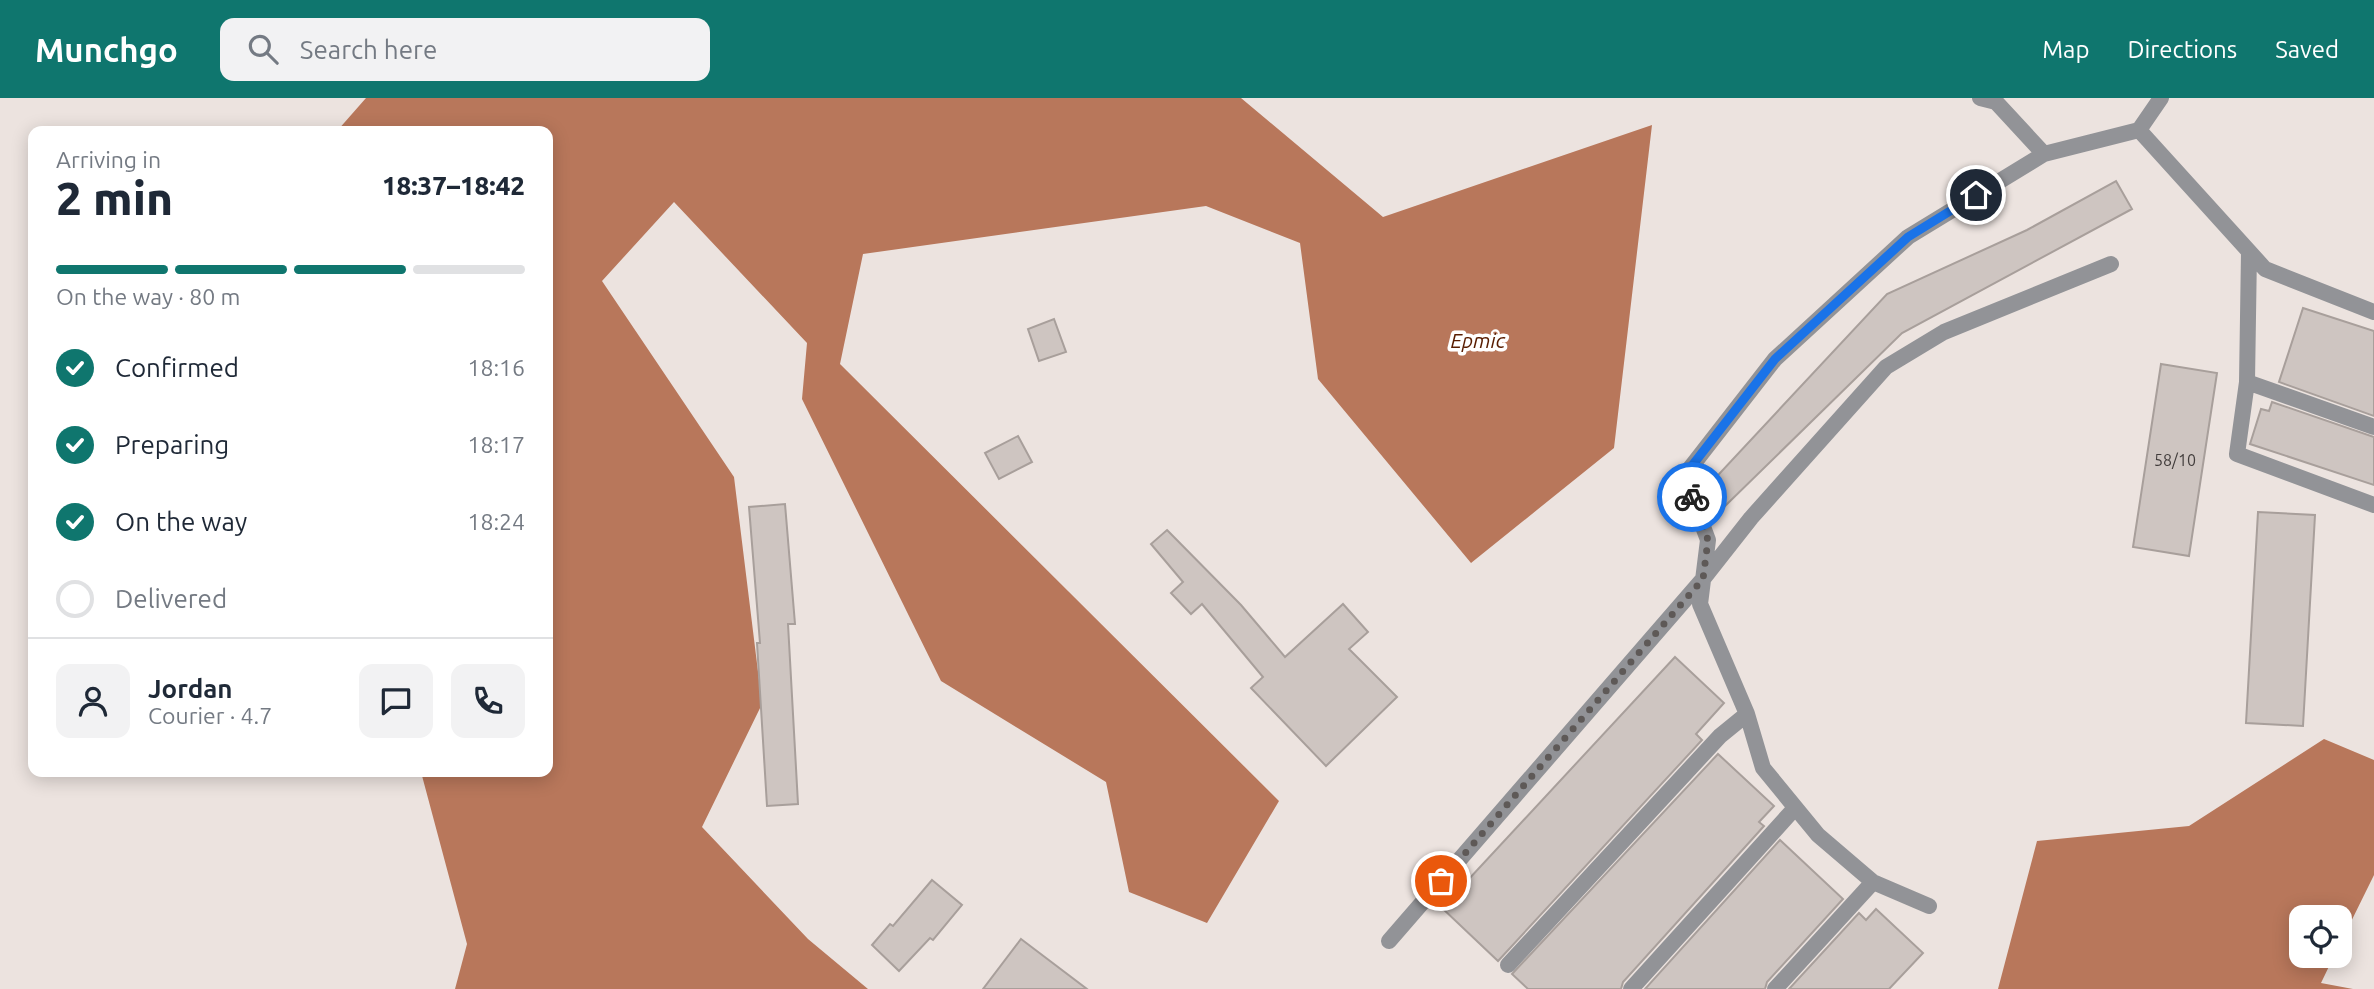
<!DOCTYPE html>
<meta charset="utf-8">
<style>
:root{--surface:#fff;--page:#f2f2f3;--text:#1f2937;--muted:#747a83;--line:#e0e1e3;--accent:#0f766e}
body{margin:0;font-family:Ubuntu,sans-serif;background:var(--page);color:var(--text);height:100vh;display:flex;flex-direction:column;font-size:26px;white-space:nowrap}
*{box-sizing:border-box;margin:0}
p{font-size:23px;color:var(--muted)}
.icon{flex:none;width:38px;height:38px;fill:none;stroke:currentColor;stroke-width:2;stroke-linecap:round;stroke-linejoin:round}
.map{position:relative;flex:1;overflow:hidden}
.sheet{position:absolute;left:28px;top:28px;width:525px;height:651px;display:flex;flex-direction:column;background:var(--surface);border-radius:14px;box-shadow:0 4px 18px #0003}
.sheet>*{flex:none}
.controls{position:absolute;left:2289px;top:807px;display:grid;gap:14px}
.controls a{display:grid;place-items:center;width:63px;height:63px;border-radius:14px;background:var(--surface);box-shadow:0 4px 18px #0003;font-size:35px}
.pin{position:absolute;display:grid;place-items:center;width:60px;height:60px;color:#fff;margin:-30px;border:4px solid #fff;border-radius:50%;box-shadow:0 2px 7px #0007}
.courier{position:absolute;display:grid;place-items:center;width:70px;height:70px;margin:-35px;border:5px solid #1a73e8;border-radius:50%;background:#fff;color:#222;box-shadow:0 2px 9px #0007}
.overview em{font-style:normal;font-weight:800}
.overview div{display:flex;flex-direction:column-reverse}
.overview{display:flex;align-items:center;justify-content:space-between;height:119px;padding:0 28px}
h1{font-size:46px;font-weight:800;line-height:52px}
.bar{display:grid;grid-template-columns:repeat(4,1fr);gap:10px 7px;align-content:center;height:84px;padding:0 28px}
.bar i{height:9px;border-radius:5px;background:var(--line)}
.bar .active{background:var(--accent)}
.bar p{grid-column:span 4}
.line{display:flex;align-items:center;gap:18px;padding:0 28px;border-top:2px solid var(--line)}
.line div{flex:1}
.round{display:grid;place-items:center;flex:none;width:74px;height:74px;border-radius:14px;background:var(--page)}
ol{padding:0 28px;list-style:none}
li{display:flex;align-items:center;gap:21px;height:77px}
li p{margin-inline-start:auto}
li .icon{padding:7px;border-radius:50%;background:var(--accent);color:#fff;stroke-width:4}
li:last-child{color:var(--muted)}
li i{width:38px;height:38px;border:4px solid var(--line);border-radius:50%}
header{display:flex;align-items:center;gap:42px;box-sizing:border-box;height:98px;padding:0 35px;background:var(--accent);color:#fff}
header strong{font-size:33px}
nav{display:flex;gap:38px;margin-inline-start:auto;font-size:24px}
.search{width:490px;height:63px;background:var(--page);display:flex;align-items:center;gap:18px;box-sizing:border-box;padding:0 24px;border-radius:14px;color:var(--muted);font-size:26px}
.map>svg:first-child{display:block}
.water{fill:#b8775b}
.building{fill:#cec5c1;stroke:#a89f9b;stroke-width:2}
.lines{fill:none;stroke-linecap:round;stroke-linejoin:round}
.service{stroke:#929397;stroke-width:16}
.done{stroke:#5e5957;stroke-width:7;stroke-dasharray:0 12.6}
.route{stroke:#1a73e8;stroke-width:9}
.labels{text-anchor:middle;stroke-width:7;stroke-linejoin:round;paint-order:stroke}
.number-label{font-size:16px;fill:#413c3b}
.water-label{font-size:21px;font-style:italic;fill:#581c00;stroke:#fff}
</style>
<header>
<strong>Munchgo</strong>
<div class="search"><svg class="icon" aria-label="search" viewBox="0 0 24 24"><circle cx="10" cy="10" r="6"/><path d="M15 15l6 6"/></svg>Search here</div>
<nav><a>Map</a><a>Directions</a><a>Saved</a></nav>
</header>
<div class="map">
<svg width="2374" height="891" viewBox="0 0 2374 891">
<rect width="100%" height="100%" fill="#ece3df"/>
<path class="water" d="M366,0H1241L1383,119L1652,27L1614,350L1471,465L1318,281L1300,145L1206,108L863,156L840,266L1279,703L1207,825L1129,794L1106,684L941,583L802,301L807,245L674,104L602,183L734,379L762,606L702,729L808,841L868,891H455L467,846L421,674H548V33H337Z
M2324,641L2374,662V777L2340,846V819H2301V858H2334L2321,885L2353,891H1998L2037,743L2189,728Z"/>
<path class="building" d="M2116,83L2132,111L1902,235L1723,410L1706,390L1887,196L2027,132Z
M2303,210L2374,233V318L2279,284Z
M1054,221L1066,254L1039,263L1028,231Z
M2161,266L2217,275L2189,458L2133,449Z
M2272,304L2374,339V387L2250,346L2261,311L2269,313Z
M1018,338L1032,364L999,381L985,355Z
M785,406L795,526H788L798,706L767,708L757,545H760L749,409Z
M2258,414L2315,417L2303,628L2246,625Z
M1167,432L1241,507L1285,559L1343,506L1368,534L1349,551L1397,599L1326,668L1251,590L1263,579L1202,506L1191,516L1171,495L1183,484L1151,446Z
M1675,559L1724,605L1696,636L1702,642L1498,863L1442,810Z
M1718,656L1774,708L1759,724L1764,728L1623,884L1621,891H1528L1512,876Z
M1780,742L1843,801L1767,884L1765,891H1645Z
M932,782L962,807L933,842L930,840L899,873L872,847L890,826L893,828Z
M1876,811L1923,855L1889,891H1789L1859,815L1866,822Z
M1021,841L1087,891H983Z"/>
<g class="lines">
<path class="service" d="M1980,0L1996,4L2044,56
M2161,0L2139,32L2265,171L2374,214
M2249,154L2247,284L2237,356L2374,407
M2247,284L2374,329
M1929,808L1873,784L1818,737L1763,670L1747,616L1700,506L1708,442L1684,378L1775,261L1908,139L2044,56L2139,32
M1389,843L1703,481L1751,420L1886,269L1944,234L2111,166
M1508,867L1720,638L1747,616
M1631,891L1795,710
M1775,891L1873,784"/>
</g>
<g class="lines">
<path class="done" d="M1441,783L1703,481L1708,442L1692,399"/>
<path class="route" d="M1692,399L1684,378L1775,261L1908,139L1976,97"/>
</g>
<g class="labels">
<g class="number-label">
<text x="2175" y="368">58/10</text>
</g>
<g class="water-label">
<text x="1478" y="250">Ертіс</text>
</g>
</g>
</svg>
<div class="controls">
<a><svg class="icon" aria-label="locate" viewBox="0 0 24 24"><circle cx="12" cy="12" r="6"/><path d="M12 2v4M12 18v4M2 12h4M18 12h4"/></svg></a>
</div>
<div class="pin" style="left:1441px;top:783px;background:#ea580c"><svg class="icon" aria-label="bag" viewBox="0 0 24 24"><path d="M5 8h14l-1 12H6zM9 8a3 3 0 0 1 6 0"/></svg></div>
<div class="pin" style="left:1976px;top:97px;background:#1f2937"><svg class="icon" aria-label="home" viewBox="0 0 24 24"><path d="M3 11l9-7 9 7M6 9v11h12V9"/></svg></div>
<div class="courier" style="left:1692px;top:399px"><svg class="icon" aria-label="bike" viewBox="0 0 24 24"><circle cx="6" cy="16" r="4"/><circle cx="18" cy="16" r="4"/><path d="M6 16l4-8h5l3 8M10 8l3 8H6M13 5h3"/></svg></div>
<section class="sheet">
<div class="overview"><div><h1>2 min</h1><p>Arriving in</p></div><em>18:37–18:42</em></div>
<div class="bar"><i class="active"></i><i class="active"></i><i class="active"></i><i></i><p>On the way · 80 m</p></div>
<ol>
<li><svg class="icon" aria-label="check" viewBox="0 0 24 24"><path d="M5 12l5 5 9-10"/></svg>Confirmed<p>18:16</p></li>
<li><svg class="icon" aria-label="check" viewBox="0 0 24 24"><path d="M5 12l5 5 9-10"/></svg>Preparing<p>18:17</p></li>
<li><svg class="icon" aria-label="check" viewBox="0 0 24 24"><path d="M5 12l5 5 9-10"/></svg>On the way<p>18:24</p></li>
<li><i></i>Delivered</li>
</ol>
<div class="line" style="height:126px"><a class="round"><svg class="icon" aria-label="person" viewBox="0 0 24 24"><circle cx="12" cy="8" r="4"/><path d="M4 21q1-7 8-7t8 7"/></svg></a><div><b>Jordan</b><p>Courier · 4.7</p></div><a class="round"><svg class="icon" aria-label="chat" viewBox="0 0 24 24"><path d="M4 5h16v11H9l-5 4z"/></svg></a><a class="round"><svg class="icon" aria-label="phone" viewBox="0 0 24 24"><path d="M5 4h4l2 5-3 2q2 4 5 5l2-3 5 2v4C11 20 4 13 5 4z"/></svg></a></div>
</section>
</div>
